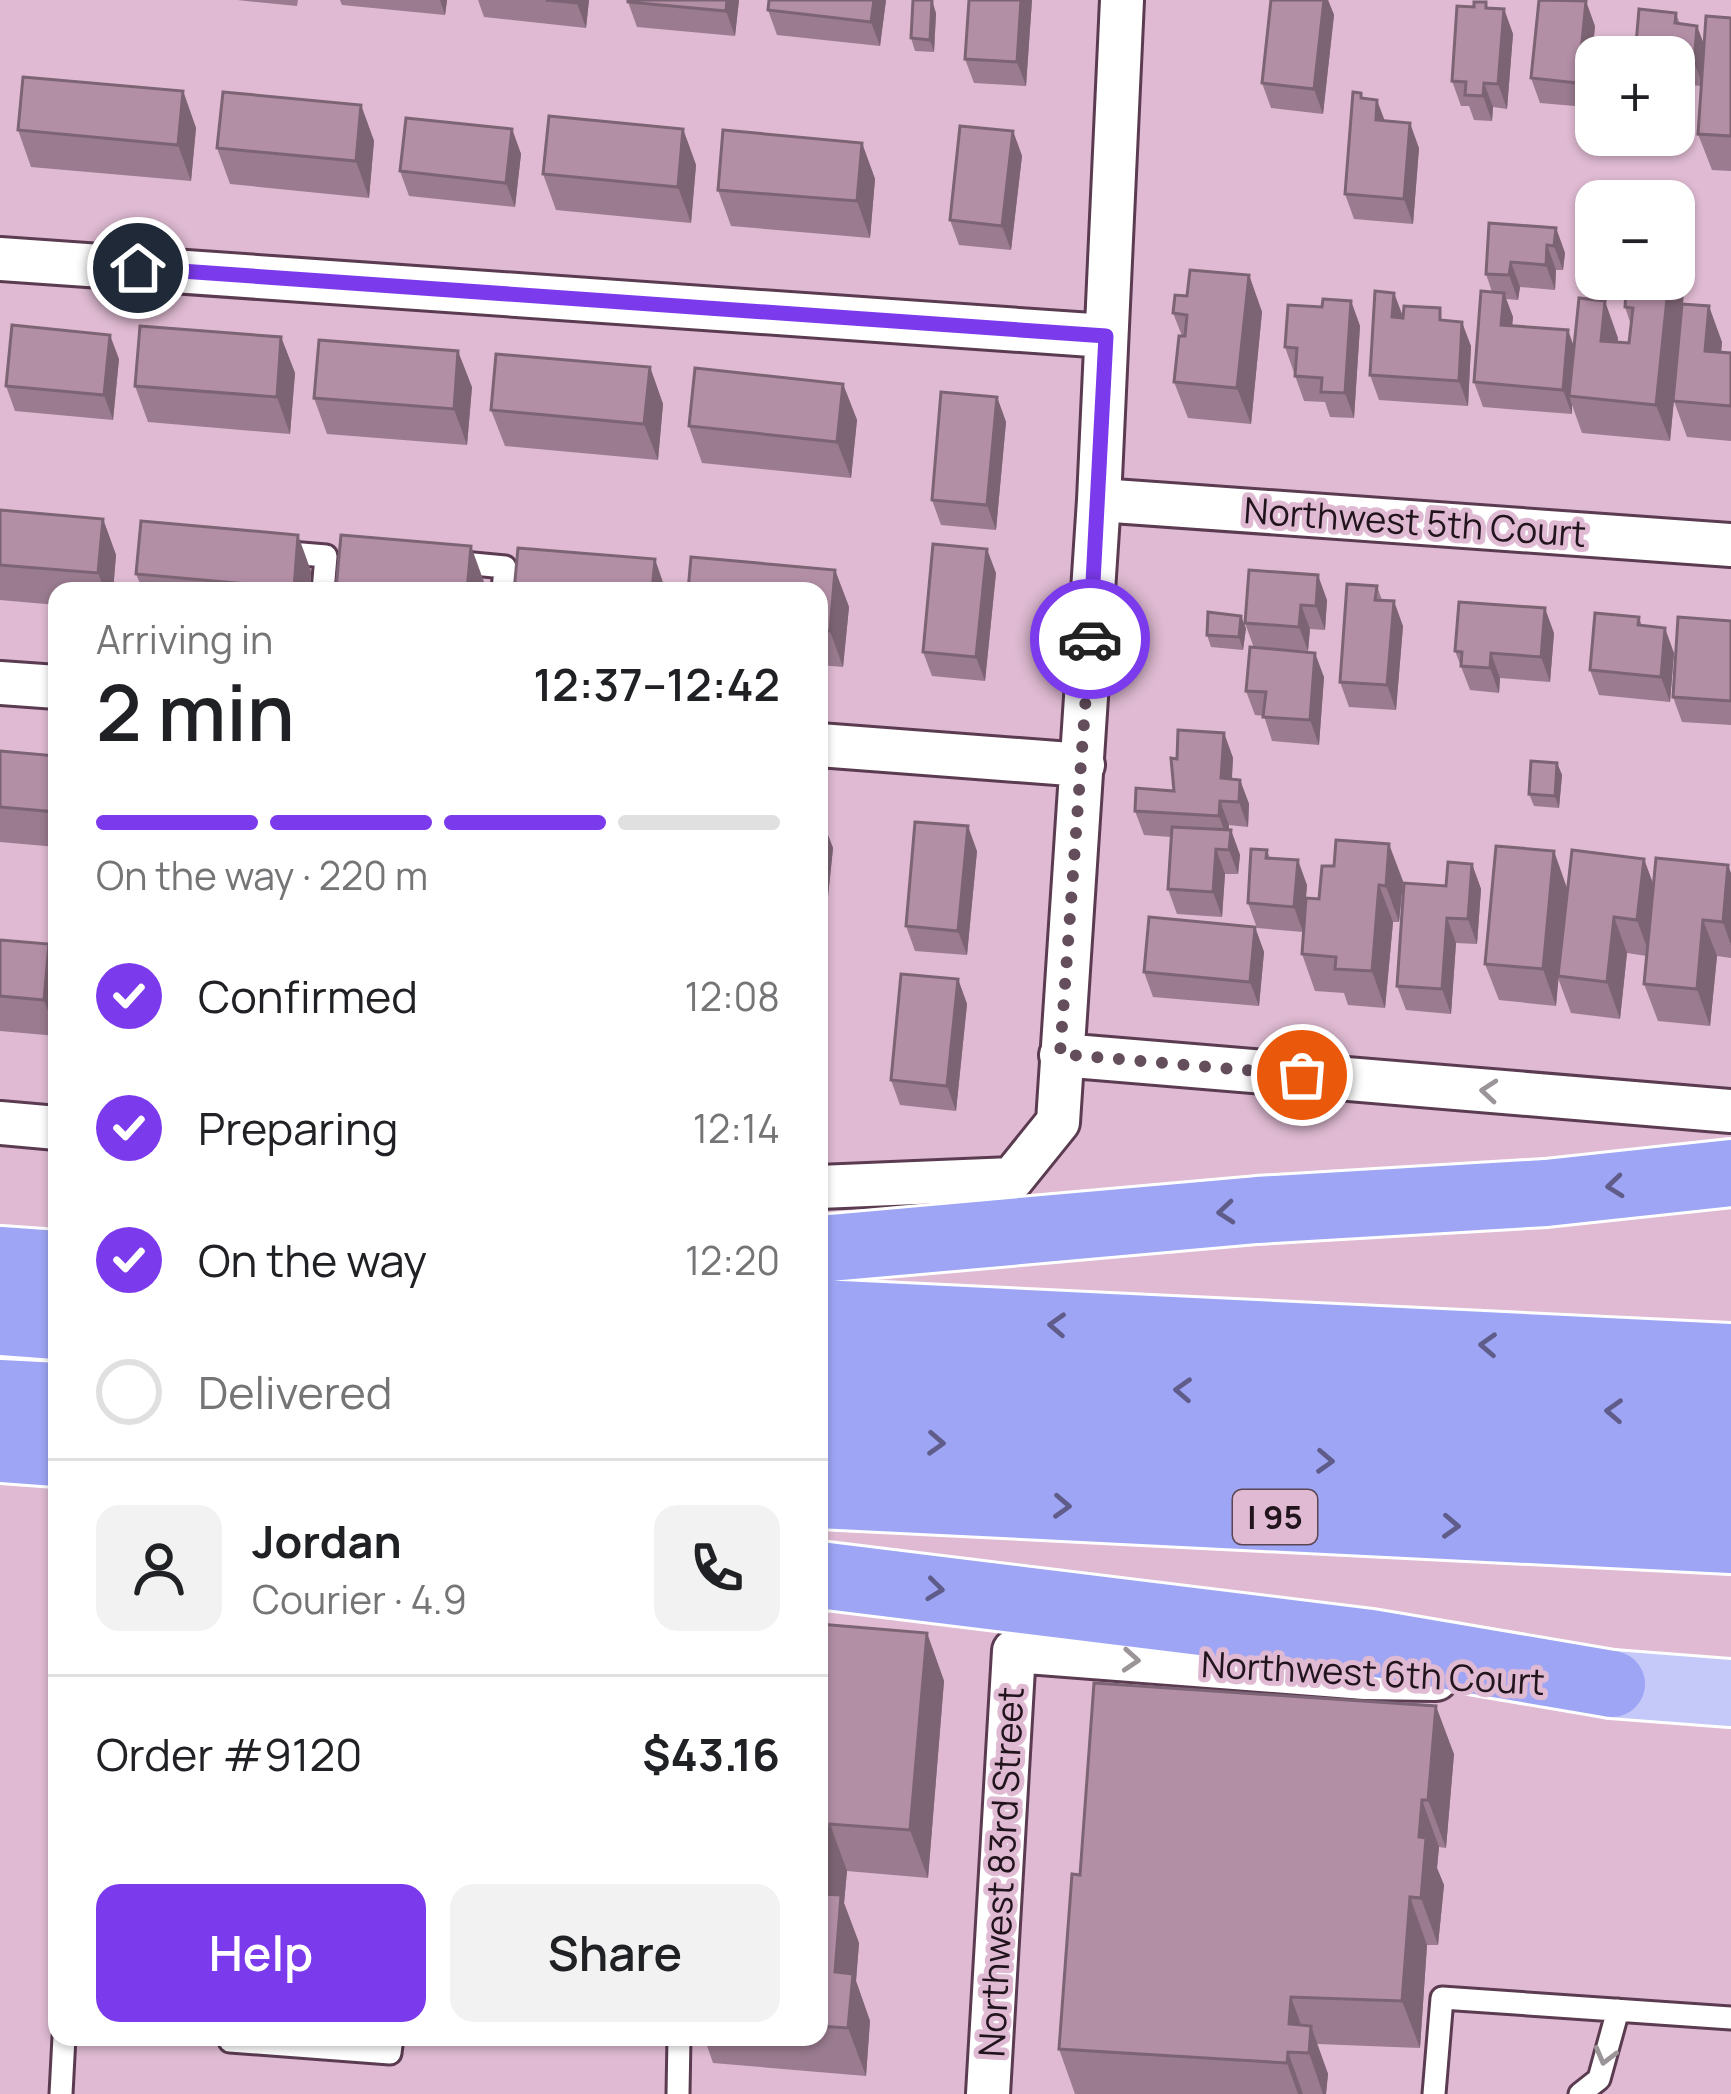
<!DOCTYPE html>
<meta charset="utf-8">
<style>
:root{--surface:#fff;--page:#f2f2f2;--text:#202124;--muted:#757577;--line:#e0e0e0;--accent:#7c3aed}
body{margin:0;font-family:Manrope,sans-serif;background:var(--page);color:var(--text);height:100vh;display:flex;flex-direction:column;font-size:45px;white-space:nowrap}
*{box-sizing:border-box;margin:0}
p{font-size:39px;color:var(--muted)}
.icon{flex:none;width:66px;height:66px;fill:none;stroke:currentColor;stroke-width:2;stroke-linecap:round;stroke-linejoin:round}
.map{position:relative;flex:1;overflow:hidden}
.drawer{position:absolute;left:48px;top:582px;width:780px;height:1464px;display:flex;flex-direction:column;background:var(--surface);border-radius:24px;box-shadow:0 3px 9px #0004}
.drawer>*{flex:none}
.buttons{position:absolute;left:1575px;top:36px;display:grid;gap:24px}
.buttons a{display:grid;place-items:center;width:120px;height:120px;border-radius:24px;background:var(--surface);box-shadow:0 3px 9px #0004;font-size:60px}
.pin{position:absolute;display:grid;place-items:center;width:102px;height:102px;color:#fff;margin:-51px;border:6px solid #fff;border-radius:50%;box-shadow:0 3px 12px #0007}
.courier{position:absolute;display:grid;place-items:center;width:120px;height:120px;margin:-60px;border:9px solid #7c3aed;border-radius:50%;background:#fff;color:#222;box-shadow:0 3px 15px #0007}
.head em{font-style:normal;font-weight:600}
.head div{display:flex;flex-direction:column-reverse}
.head{display:flex;align-items:center;justify-content:space-between;height:204px;padding:0 48px}
h1{font-size:78px;font-weight:600;line-height:90px}
.bar{display:grid;grid-template-columns:repeat(4,1fr);gap:18px 12px;align-content:center;height:144px;padding:0 48px}
.bar i{height:15px;border-radius:9px;background:var(--line)}
.bar .on{background:var(--accent)}
.bar p{grid-column:span 4}
.line{display:flex;align-items:center;gap:30px;padding:0 48px;border-top:3px solid var(--line)}
.line div{flex:1}
.round{display:grid;place-items:center;flex:none;width:126px;height:126px;border-radius:24px;background:var(--page)}
ol{padding:0 48px;list-style:none}
li{display:flex;align-items:center;gap:36px;height:132px}
li p{margin-inline-start:auto}
li .icon{padding:12px;border-radius:50%;background:var(--accent);color:#fff;stroke-width:4}
li:last-child{color:var(--muted)}
li i{width:66px;height:66px;border:6px solid var(--line);border-radius:50%}
.button{display:flex;gap:24px;margin-top:auto;padding:24px 48px}
.button a{flex:1;height:138px;border-radius:24px;background:var(--accent);color:#fff;font-size:48px;font-weight:600;line-height:138px;text-align:center}
.button a+a{background:var(--page);color:var(--text)}
.map>svg:first-child{display:block}
.lines{fill:none;stroke-linecap:round;stroke-linejoin:round}
.service-casing{stroke:#5a3b50;stroke-width:27}
.minor-casing{stroke:#5a3b50;stroke-width:48}
.primary-casing{stroke:#fff;stroke-width:72}
.motorway-casing{stroke:#fff;stroke-width:72}
.service{stroke:#fff;stroke-width:21}
.minor{stroke:#fff;stroke-width:42}
.primary{stroke:#c5c9f9;stroke-width:66}
.motorway{stroke:#9ea5f5;stroke-width:66}
.wall{fill:#9a7b8f}
.shaded-wall{fill:#7d6474}
.building{fill:#b38fa6;stroke:#7d6474;stroke-width:3}
.oneway{stroke:#9b9599}
.oneway2{stroke:#605c89}
.done{stroke:#644e5c;stroke-width:12;stroke-dasharray:0 21.6}
.route{stroke:#7c3aed;stroke-width:15}
.labels{text-anchor:middle;stroke-width:10;stroke-linejoin:round;paint-order:stroke}
.shield{fill:#dfbad2;stroke:#5a4653;stroke-width:3}
.shield-label{font-size:33px;font-weight:bold;fill:#21141d}
.street-label{font-size:36px;fill:#21141d;stroke:#dfbad2}
</style>
<div class="map">
<svg width="1731" height="2094" viewBox="0 0 1731 2094">
<rect width="100%" height="100%" fill="#dfbad2"/>
<g class="lines">
<defs>
<path id="service" d="M278,552L326,556L323,591
M452,562L505,567L503,591
M230,2037V2041L390,2053L392,2037
M61,2094L64,2037
M678,2094L679,2037
M1434,2094L1442,1998L1731,2018
M1580,2094L1599,2079L1618,2010"/>
<path id="minor" d="M0,259L1106,336
M1099,500L1731,545
M0,683L57,687
M819,745L1083,765
M1061,1055L1731,1111
M0,1123L57,1128
M819,1187L1012,1179L1058,1122L1099,500L1122,0
M988,2094L1014,1651L1365,1678L1436,1679"/>
<path id="primary" d="M1612,1684L1731,1693"/>
<path id="motorway" d="M819,1249L1257,1210L1546,1193L1731,1173
M0,1260L57,1264
M819,1313L1731,1357
M0,1322L57,1326
M819,1371L1731,1417
M0,1393L57,1396
M819,1437L1731,1483
M0,1449L57,1453
M819,1495L1731,1540
M819,1575L1371,1643L1612,1684"/>
</defs>
<use href="#service" class="service-casing"/>
<use href="#minor" class="minor-casing"/>
<use href="#primary" class="primary-casing"/>
<use href="#motorway" class="motorway-casing"/>
<use href="#service" class="service"/>
<use href="#minor" class="minor"/>
<use href="#primary" class="primary"/>
<use href="#motorway" class="motorway"/>
</g>
<path class="wall" d="M237,0H298L297,6Z
M340,0H447L445,15L342,5Z
M478,0H589L586,28L484,17Z
M739,0L735,36L637,27L628,2Z
M886,0L880,46L777,35L768,10Z
M969,0H1032L1026,86L974,83L965,59Z
M1271,0H1328L1334,15L1323,114L1271,108L1262,83Z
M1488,8L1504,9L1513,34L1507,109L1493,107L1492,121L1474,120L1469,106H1461L1452,81Z
M1639,9L1676,13L1680,24L1697,26L1704,45L1731,18V171L1712,170L1698,134L1702,86L1674,84V57H1635Z
M936,13L934,52L915,51L911,38Z
M1595,26L1587,107L1540,103L1531,78Z
M183,91L196,128L191,181L31,167L18,130Z
M1361,93L1363,99L1385,121L1419,148L1413,224L1354,219L1345,194Z
M361,105L374,141L369,198L230,184L217,148Z
M512,129L521,154L515,207L409,196L400,171Z
M683,129L696,165L691,223L556,210L543,174Z
M1013,131L1022,156L1011,250L959,245L950,220Z
M862,143L875,179L870,238L731,226L718,190Z
M1556,228L1565,253L1563,270H1556L1555,290L1520,287L1518,300L1506,299L1513,317L1512,325L1574,347L1618,338L1617,342L1629,343L1631,325L1625,307L1684,291L1683,304L1722,342L1721,352L1731,353V441L1687,437L1674,401L1670,441L1582,433L1572,405V414L1483,407L1474,382L1492,292L1486,274Z
M1249,275L1262,312L1251,424L1188,418L1174,382L1182,336L1173,313L1187,296Z
M1394,293L1403,317L1445,321L1471,346L1468,406L1379,400L1370,375Z
M1351,301L1360,326L1354,418L1330,417L1325,402L1304,401L1285,347L1322,307Z
M281,337L295,373L290,434L148,422L135,386Z
M119,359L113,420L15,411L6,386Z
M650,367L663,404L658,460L505,446L491,410Z
M843,384L857,420L851,478L702,463L689,426Z
M472,387L467,445L327,434L314,398Z
M997,397L1006,422L996,530L941,525L932,500Z
M0,510L103,519L116,555L113,591H57V605L0,600Z
M835,570L849,607L843,667L819,665V591Z
M1249,570L1327,600L1325,630L1310,629L1308,651L1254,648L1245,623Z
M311,571L310,591H143L136,574Z
M996,573L985,681L932,676L923,652Z
M1377,586L1382,600L1403,626L1396,710L1349,707L1340,682Z
M1639,617L1642,626L1674,653L1670,702L1599,695L1590,670Z
M1731,621V725L1682,722L1673,697Z
M1246,628L1243,650L1211,647L1207,635Z
M1554,633L1550,682L1500,678L1499,693L1470,690L1455,651Z
M1324,677L1319,745L1272,741L1264,716L1255,715L1246,691Z
M1224,733L1233,758L1232,779L1240,780L1249,804L1248,827L1229,825L1228,830H1231L1240,855L1238,874H1225L1222,917L1177,914L1168,889L1171,837L1144,835L1135,811L1174,791Z
M0,751L57,756V847L0,842Z
M1557,763L1562,775L1559,808L1534,806L1529,794Z
M819,812L833,848L827,906L819,905Z
M1267,850L1270,858L1307,885L1303,932L1257,928L1248,903Z
M977,851L967,955L915,951L906,926Z
M1644,859L1654,886L1731,873V958L1717,956L1710,1026L1658,1021L1644,984L1647,956L1627,953L1620,1019L1571,1013L1558,978L1556,1006L1499,1000L1485,964L1567,888L1563,933Z
M1472,864L1481,889L1477,944L1456,943L1451,1014L1406,1010L1397,986L1446,886Z
M1403,881L1399,922H1393L1385,1008L1348,1005L1344,993L1315,991L1302,954L1319,899Z
M1255,927L1264,952L1259,1006L1153,997L1144,972Z
M0,940L49,944L57,967V1036L0,1031Z
M958,979L967,1004L956,1111L900,1105L891,1080Z
M819,1624L927,1633L944,1681L928,1878L847,1871L844,1903L859,1943L856,1981L870,2021L866,2076L713,2063L704,2037H819Z
M1454,1754L1446,1848L1439,1847L1437,1868L1444,1885L1438,1945H1427L1420,2048L1317,2044L1328,2074L1326,2094H1075L1059,2049L1080,1875Z"/>
<path class="shaded-wall" d="M440,0H447L445,15Z
M578,0H589L586,28L577,3Z
M727,0H739L735,36L726,11Z
M874,0H886L880,46L871,22Z
M932,0L936,13L934,52L930,40Z
M1021,0H1032L1026,86L1017,62Z
M1324,0H1328L1334,15L1323,114L1314,89Z
M1586,1L1595,26L1587,107L1578,83Z
M1504,9L1513,34L1507,109L1498,84Z
M1697,26L1706,50L1703,86L1694,62Z
M1484,83L1493,107L1492,121L1483,96Z
M183,91L196,128L191,181L178,145Z
M1377,100L1386,124L1376,120Z
M361,105L374,141L369,198L356,161Z
M1410,123L1419,148L1413,224L1404,199Z
M512,129L521,154L515,207L506,183Z
M683,129L696,165L691,223L678,187Z
M1013,131L1022,156L1011,250L1002,226Z
M862,143L875,179L870,238L857,201Z
M1556,228L1565,253L1563,270L1554,246Z
M1547,245L1556,270L1555,290L1546,265Z
M1511,262L1520,287L1518,300L1509,275Z
M1674,262L1684,291L1670,441L1656,405L1669,279H1674Z
M1249,275L1262,312L1251,424L1237,388Z
M1394,293L1403,317H1392Z
M1504,293L1513,317L1510,349L1501,325Z
M1351,301L1360,326L1354,418L1345,393Z
M1605,301L1618,338L1614,377L1601,341Z
M1709,306L1722,342L1718,387L1705,351Z
M1462,322L1471,346L1468,406L1459,381Z
M1568,330L1577,355L1569,396L1572,405V414L1563,390Z
M110,335L119,359L113,420L104,395Z
M281,337L295,373L290,434L277,397Z
M458,351L472,387L467,445L454,409Z
M650,367L663,404L658,460L644,424Z
M843,384L857,420L851,478L837,442Z
M997,397L1006,422L996,530L987,505Z
M103,519L116,555L113,591H105L98,573Z
M298,535L311,571L310,591H295L294,588Z
M471,546L484,582L483,591H467Z
M987,549L996,573L985,681L976,657Z
M655,559L666,591H652Z
M835,570L849,607L843,667L830,631Z
M1318,575L1327,600L1325,630L1316,606Z
M1394,601L1403,626L1396,710L1387,685Z
M1301,605L1310,629L1308,651L1299,627Z
M1545,608L1554,633L1550,682L1541,657Z
M1241,616L1246,628L1243,650L1239,637Z
M1665,628L1674,653L1670,702L1661,677Z
M1315,653L1324,677L1319,745L1310,720Z
M1491,653L1500,678L1499,693L1490,668Z
M1224,733L1233,758L1230,803L1221,778Z
M1557,763L1562,775L1559,808L1555,796Z
M1240,780L1249,804L1248,827L1239,802Z
M1220,801L1229,825L1228,841L1219,816Z
M819,812L833,848L827,906L819,883Z
M968,826L977,851L967,955L958,931Z
M1231,830L1240,855L1238,874L1229,850Z
M1389,844L1403,881L1399,922L1386,886Z
M1216,849L1225,874L1222,917L1213,892Z
M1554,851L1567,888L1556,1006L1543,969Z
M1644,859L1657,895L1650,956L1637,920Z
M1298,860L1307,885L1303,932L1294,907Z
M1472,864L1481,889L1477,944L1468,919Z
M1728,865L1731,873V945L1723,922Z
M1379,885L1393,922L1385,1008L1372,971Z
M1614,917L1627,953L1620,1019L1607,982Z
M1447,918L1456,943L1451,1014L1442,989Z
M1703,920L1717,956L1710,1026L1697,989Z
M1255,927L1264,952L1259,1006L1250,982Z
M49,944L57,967V1035L44,1000Z
M958,979L967,1004L956,1111L947,1086Z
M927,1633L944,1681L928,1878L910,1830Z
M1436,1706L1454,1754L1446,1848L1428,1800Z
M1422,1800L1439,1847L1437,1868L1444,1885L1438,1945L1421,1898L1419,1837Z
M830,1824L847,1871L844,1903L859,1943L856,1981L870,2021L866,2076L848,2028L835,1972L824,1894Z
M1410,1897L1427,1945L1420,2048L1402,2001Z
M1291,1997L1308,2044L1289,2024Z
M1311,2026L1328,2074L1326,2094H1323L1309,2053Z
M1288,2052L1303,2094H1298L1287,2063Z"/>
<path class="building" d="M546,0H578L577,3Z
M628,0H727L726,11L628,2Z
M769,0H874L871,22L768,10Z
M913,0H932L930,40L911,38Z
M969,0H1021L1017,62L965,59Z
M1271,0H1324L1314,89L1262,83Z
M1539,0L1586,1L1578,83L1531,78Z
M1474,2H1486V8L1504,9L1498,84L1484,83L1483,96L1465,95L1466,82L1452,81L1457,6L1474,7Z
M1639,9L1676,13L1675,23L1697,26L1694,62L1674,60V57L1635,56Z
M1706,16L1731,18V136L1698,134Z
M23,77L183,91L178,145L18,130Z
M223,92L361,105L356,161L217,148Z
M1353,92L1361,93V98L1377,100L1376,120L1410,123L1404,199L1345,194Z
M549,116L683,129L678,187L543,174Z
M406,118L512,129L506,183L400,171Z
M960,126L1013,131L1002,226L950,220Z
M723,130L862,143L857,201L718,190Z
M1489,223L1556,228L1554,246L1547,245L1546,265L1511,262L1509,275L1486,274Z
M1190,270L1249,275L1237,388L1174,382L1179,336H1185L1187,315L1173,313L1175,295L1187,296Z
M1627,279H1669L1656,405L1569,396L1579,298L1605,301L1601,341L1629,343L1633,308L1625,307Z
M1375,291L1394,293L1392,317L1403,318L1404,306L1440,308V320L1462,322L1459,381L1370,375Z
M1481,291L1504,293L1501,325L1568,330L1563,390L1474,382Z
M1323,299L1351,301L1345,393L1321,392L1322,378L1295,376L1297,348L1285,347L1288,305L1322,307Z
M1682,304L1709,306L1705,351L1731,353V406L1673,401Z
M12,325L110,335L104,395L6,386Z
M140,326L281,337L277,397L135,386Z
M319,340L458,351L454,409L314,398Z
M496,354L650,367L644,424L491,410Z
M695,368L843,384L837,442L689,426Z
M941,392L997,397L987,505L932,500Z
M0,510L103,519L98,573L0,565Z
M141,521L298,535L294,588L136,574Z
M341,535L471,546L467,591H360L336,589Z
M933,544L987,549L976,657L923,652Z
M518,548L655,559L652,591H514Z
M691,557L835,570L830,631L819,630V591H688Z
M1249,570L1318,575L1316,606L1301,605L1299,627L1245,623Z
M1347,584L1377,586L1375,600L1394,601L1387,685L1340,682Z
M1459,602L1545,608L1541,657L1491,653L1490,668L1461,666L1462,652L1455,651Z
M1208,612L1241,616L1239,637L1207,635Z
M1595,613L1639,617L1638,625L1665,628L1661,677L1590,670Z
M1678,617L1731,621V701L1673,697Z
M1250,647L1315,653L1310,720L1263,717L1266,692L1246,691Z
M1178,730L1224,733L1221,778L1240,780L1239,802L1220,801L1219,816L1135,811L1136,788L1174,791L1171,758L1177,759Z
M0,751L57,756V812L0,807Z
M1531,761L1557,763L1555,796L1529,794Z
M915,822L968,826L958,931L906,926Z
M1172,827L1231,830L1229,850L1216,849L1213,892L1168,889Z
M1336,840L1389,844L1386,886L1379,885L1372,971L1335,969L1336,957L1302,954L1306,898L1319,899L1322,866H1334Z
M1496,846L1554,851L1543,969L1485,964Z
M1251,849L1267,850L1266,858L1298,860L1294,907L1248,903Z
M1572,850L1644,859L1637,920L1614,917L1607,982L1558,976Z
M1656,858L1728,865L1723,922L1703,920L1697,989L1644,984Z
M1448,862L1472,864L1468,919L1447,918L1442,989L1397,986L1404,883L1446,886Z
M1149,917L1255,927L1250,982L1144,972Z
M0,940L49,944L44,1000L0,996Z
M901,974L958,979L947,1086L891,1080Z
M819,1624L927,1633L910,1830L830,1824L824,1894L841,1895L835,1972L853,1974L848,2028L819,2026Z
M1094,1683L1436,1706L1428,1800H1422L1419,1837L1426,1838L1421,1898L1410,1897L1402,2001L1291,1997L1289,2024L1311,2026L1309,2053L1288,2052L1287,2063L1059,2049L1072,1874L1080,1875Z"/>
<defs><path id="oneway-chevron" d="M-2-3.5L2.5 0L-2 3.5" fill="none" stroke-width="1.6" stroke-linecap="round" stroke-linejoin="round" transform="scale(3)"/></defs>
<g class="oneway">
<use href="#oneway-chevron" transform="translate(1489 1091) rotate(-175)"/>
<use href="#oneway-chevron" transform="translate(1131 1660) rotate(4)"/>
<use href="#oneway-chevron" transform="translate(1605 2056) rotate(105)"/>
</g>
<g class="oneway2">
<use href="#oneway-chevron" transform="translate(1615 1186) rotate(174)"/>
<use href="#oneway-chevron" transform="translate(1226 1212) rotate(175)"/>
<use href="#oneway-chevron" transform="translate(1057 1325) rotate(-177)"/>
<use href="#oneway-chevron" transform="translate(1488 1345) rotate(-177)"/>
<use href="#oneway-chevron" transform="translate(1183 1390) rotate(-177)"/>
<use href="#oneway-chevron" transform="translate(1614 1411) rotate(-177)"/>
<use href="#oneway-chevron" transform="translate(936 1443) rotate(3)"/>
<use href="#oneway-chevron" transform="translate(1325 1461) rotate(3)"/>
<use href="#oneway-chevron" transform="translate(1062 1506) rotate(3)"/>
<use href="#oneway-chevron" transform="translate(1451 1526) rotate(3)"/>
<use href="#oneway-chevron" transform="translate(935 1589) rotate(7)"/>
</g>
<g class="lines">
<path class="done" d="M1090,639L1060,1054L1302,1075"/>
<path class="route" d="M138,268L1106,336L1090,639"/>
</g>
<g class="labels">
<rect class="shield" x="1233" y="1490" width="84" height="54" rx="9"/>
<g class="shield-label">
<text x="1275" y="1529">I 95</text>
</g>
<g class="street-label">
<text transform="translate(1415 522) rotate(4)" y="13">Northwest 5th Court</text>
<text transform="translate(1373 1673) rotate(3)" y="13">Northwest 6th Court</text>
<text transform="translate(1001 1872) rotate(-87)" y="13">Northwest 83rd Street</text>
</g>
</g>
</svg>
<div class="buttons">
<a>+</a>
<a>−</a>
</div>
<div class="pin" style="left:1302px;top:1075px;background:#ea580c"><svg class="icon" aria-label="bag" viewBox="0 0 24 24"><path d="M5 8h14l-1 12H6zM9 8a3 3 0 0 1 6 0"/></svg></div>
<div class="pin" style="left:138px;top:268px;background:#1f2937"><svg class="icon" aria-label="home" viewBox="0 0 24 24"><path d="M3 11l9-7 9 7M6 9v11h12V9"/></svg></div>
<div class="courier" style="left:1090px;top:639px"><svg class="icon" aria-label="car" viewBox="0 0 24 24"><path d="M5 17H2v-5l4-1 3-4h7l3 4 3 1v5h-3M9 17h6M6 11h13"/><circle cx="7" cy="17" r="2"/><circle cx="17" cy="17" r="2"/></svg></div>
<section class="drawer">
<div class="head"><div><h1>2 min</h1><p>Arriving in</p></div><em>12:37–12:42</em></div>
<div class="bar"><i class="on"></i><i class="on"></i><i class="on"></i><i></i><p>On the way · 220 m</p></div>
<ol>
<li><svg class="icon" aria-label="check" viewBox="0 0 24 24"><path d="M5 12l5 5 9-10"/></svg>Confirmed<p>12:08</p></li>
<li><svg class="icon" aria-label="check" viewBox="0 0 24 24"><path d="M5 12l5 5 9-10"/></svg>Preparing<p>12:14</p></li>
<li><svg class="icon" aria-label="check" viewBox="0 0 24 24"><path d="M5 12l5 5 9-10"/></svg>On the way<p>12:20</p></li>
<li><i></i>Delivered</li>
</ol>
<div class="line" style="height:216px"><a class="round"><svg class="icon" aria-label="person" viewBox="0 0 24 24"><circle cx="12" cy="8" r="4"/><path d="M4 21q1-7 8-7t8 7"/></svg></a><div><b>Jordan</b><p>Courier · 4.9</p></div><a class="round"><svg class="icon" aria-label="phone" viewBox="0 0 24 24"><path d="M5 4h4l2 5-3 2q2 4 5 5l2-3 5 2v4C11 20 4 13 5 4z"/></svg></a></div>
<div class="line" style="height:156px"><div>Order #9120</div><b>$43.16</b></div>
<div class="button"><a>Help</a><a>Share</a></div>
</section>
</div>
